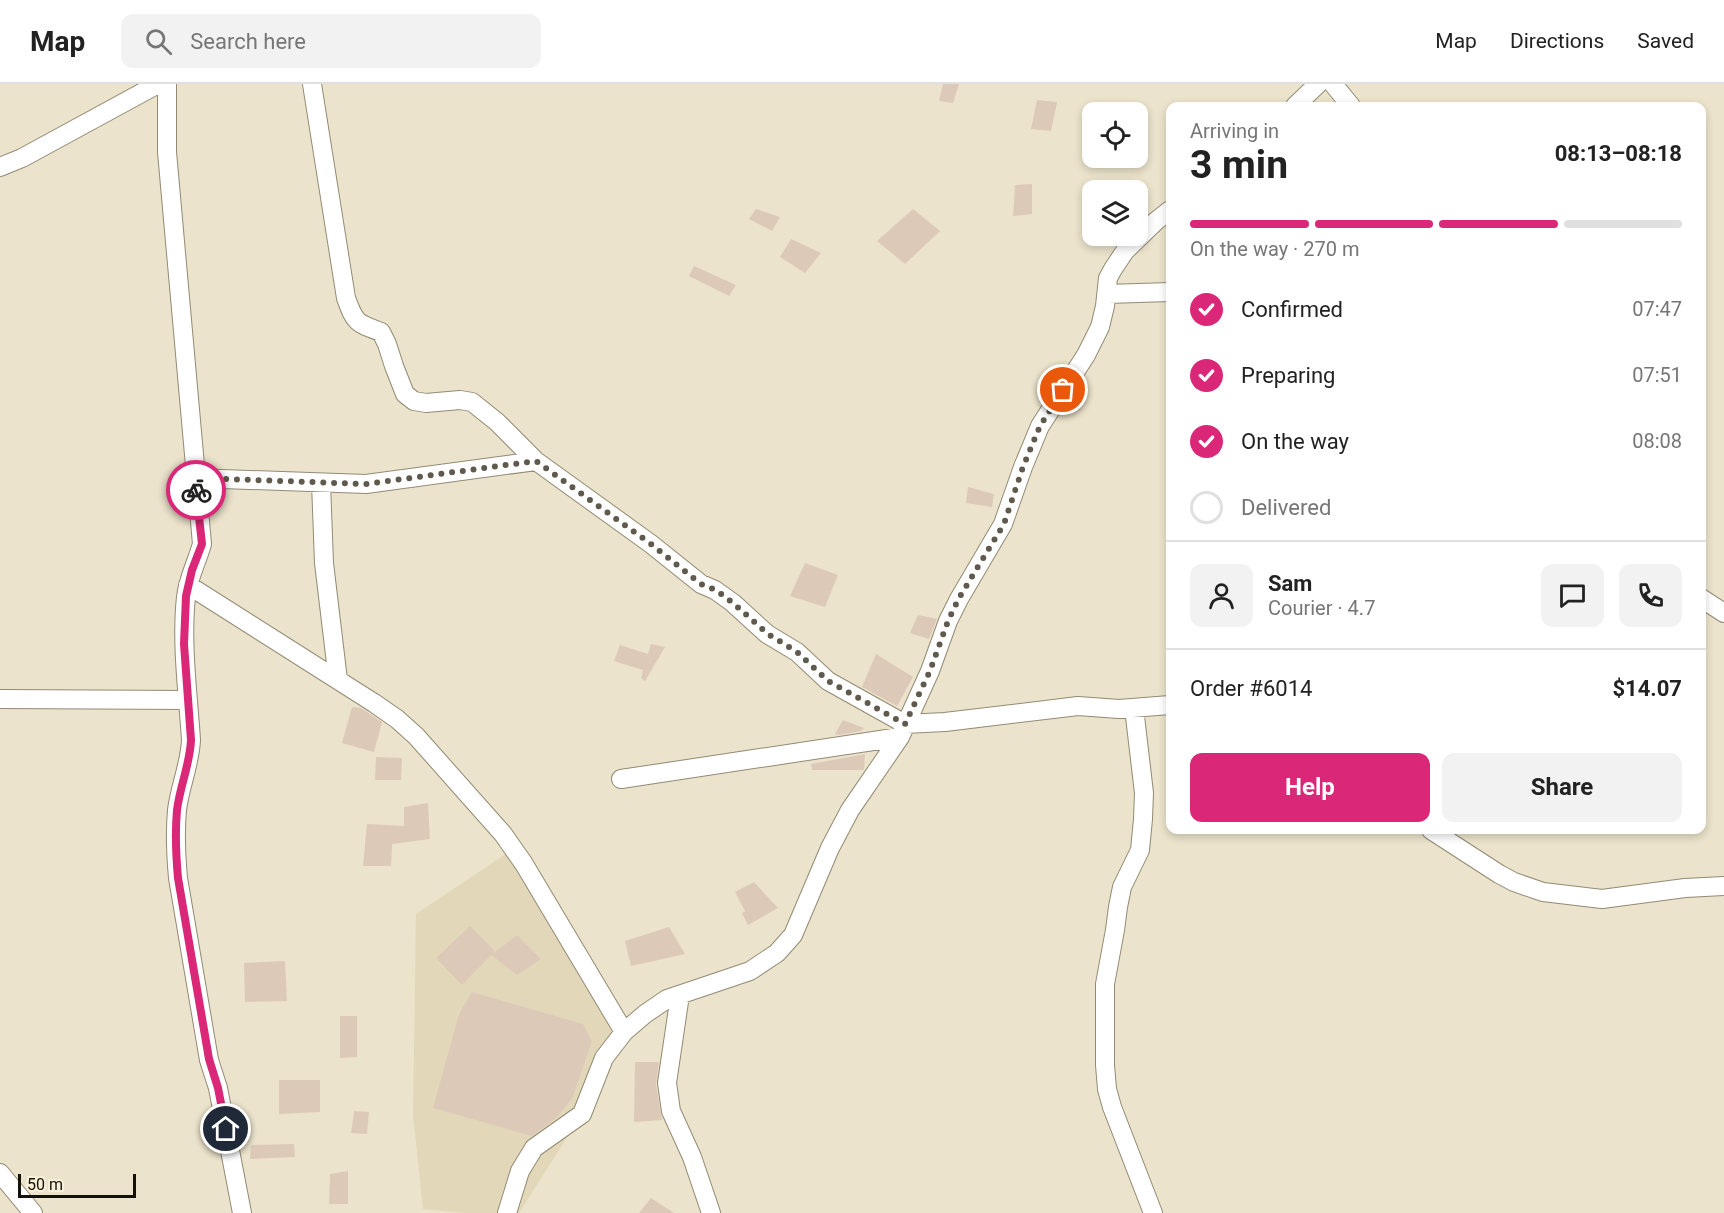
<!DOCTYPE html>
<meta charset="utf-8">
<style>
:root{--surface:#fff;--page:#f2f2f2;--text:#222;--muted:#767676;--line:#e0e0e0;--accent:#db2777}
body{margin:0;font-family:Roboto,sans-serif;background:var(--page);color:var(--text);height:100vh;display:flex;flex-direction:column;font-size:22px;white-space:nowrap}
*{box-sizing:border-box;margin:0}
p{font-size:20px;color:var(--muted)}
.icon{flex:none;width:33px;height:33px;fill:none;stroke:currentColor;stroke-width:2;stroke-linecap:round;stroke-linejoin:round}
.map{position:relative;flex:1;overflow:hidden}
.drawer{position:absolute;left:1166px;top:18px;width:540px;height:732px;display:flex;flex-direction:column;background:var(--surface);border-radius:12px;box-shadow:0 3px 9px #0003}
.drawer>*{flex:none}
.buttons{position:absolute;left:1082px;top:18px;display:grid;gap:12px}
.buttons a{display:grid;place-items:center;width:66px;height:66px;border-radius:12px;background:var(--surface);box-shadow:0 3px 9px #0003;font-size:30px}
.scale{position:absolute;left:18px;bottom:15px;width:118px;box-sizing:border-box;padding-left:6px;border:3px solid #141109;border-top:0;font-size:16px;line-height:21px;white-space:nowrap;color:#141109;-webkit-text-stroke:4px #f8f0d8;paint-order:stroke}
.pin{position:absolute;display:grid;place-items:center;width:51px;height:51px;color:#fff;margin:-26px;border:3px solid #fff;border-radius:50%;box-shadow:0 2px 6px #0007}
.courier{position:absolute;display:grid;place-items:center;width:60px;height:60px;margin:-30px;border:4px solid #db2777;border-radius:50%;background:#fff;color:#222;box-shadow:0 2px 8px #0007}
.overview em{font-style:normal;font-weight:700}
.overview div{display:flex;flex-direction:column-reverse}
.overview{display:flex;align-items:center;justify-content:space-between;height:102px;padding:0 24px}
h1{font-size:39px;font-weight:700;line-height:45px}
.bar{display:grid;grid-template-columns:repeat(4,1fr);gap:9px 6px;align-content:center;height:72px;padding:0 24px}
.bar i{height:8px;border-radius:4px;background:var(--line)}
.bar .on{background:var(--accent)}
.bar p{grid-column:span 4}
.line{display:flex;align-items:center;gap:15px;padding:0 24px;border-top:2px solid var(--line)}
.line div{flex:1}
.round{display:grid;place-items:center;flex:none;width:63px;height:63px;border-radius:12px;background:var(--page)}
ol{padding:0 24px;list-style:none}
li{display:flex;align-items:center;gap:18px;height:66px}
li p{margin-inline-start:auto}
li .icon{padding:6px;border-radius:50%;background:var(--accent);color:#fff;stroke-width:4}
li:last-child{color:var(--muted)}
li i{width:33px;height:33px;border:3px solid var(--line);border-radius:50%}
.button{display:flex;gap:12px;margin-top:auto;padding:12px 24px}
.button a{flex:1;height:69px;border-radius:12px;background:var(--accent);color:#fff;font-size:24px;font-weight:700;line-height:69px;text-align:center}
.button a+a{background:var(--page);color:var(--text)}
header{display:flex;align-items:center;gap:36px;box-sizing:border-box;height:84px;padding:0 30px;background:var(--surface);border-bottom:2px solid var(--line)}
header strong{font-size:28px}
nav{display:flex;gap:33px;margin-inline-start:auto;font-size:21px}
.search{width:420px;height:54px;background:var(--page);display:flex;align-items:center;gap:15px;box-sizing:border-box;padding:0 21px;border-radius:12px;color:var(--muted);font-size:22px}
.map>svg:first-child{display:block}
.built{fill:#e2d8b9}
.building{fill:#ddc9b8}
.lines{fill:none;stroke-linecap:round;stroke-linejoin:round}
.minor-casing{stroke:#928a74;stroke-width:20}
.minor{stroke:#fff;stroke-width:18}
.done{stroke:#5f5a4d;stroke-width:6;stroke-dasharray:0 10.8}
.route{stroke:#db2777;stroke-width:8}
</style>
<header>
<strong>Map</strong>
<div class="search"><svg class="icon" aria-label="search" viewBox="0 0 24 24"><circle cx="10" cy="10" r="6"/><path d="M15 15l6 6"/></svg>Search here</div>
<nav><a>Map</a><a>Directions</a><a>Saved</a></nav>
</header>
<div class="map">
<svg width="1724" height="1129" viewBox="0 0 1724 1129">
<rect width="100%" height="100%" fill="#ebe3cb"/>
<path class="built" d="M507,769L615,951L582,1030L519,1129H467L423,1125L413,1031L416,830Z"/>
<path class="building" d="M943,0H959L953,19L939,17Z
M1037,16L1057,18L1051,47L1031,45Z
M1032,100V130L1013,132L1015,101Z
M756,125L780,133L772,147L749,135Z
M913,125L940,147L905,180L877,157Z
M791,155L821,169L805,189L780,173Z
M694,182L736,201L729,212L689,192Z
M968,403L994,410L992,423L966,419Z
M805,479L838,491L825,523L790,512Z
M918,531L937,535L929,555L910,549Z
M651,560L665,563L645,597L641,594L643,586L614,577L620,561L648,570Z
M876,570L913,593L897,622L862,603Z
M352,623L361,624L382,638L374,668L342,659Z
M843,636L864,644L861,647L839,651L835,650Z
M865,670L864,686H812L811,680Z
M376,673L402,674L401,696H375Z
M428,719L430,755L392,760L391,782H363L367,740L404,742V723Z
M754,798L778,824L748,841L742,829L745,827L735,808Z
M470,842L495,867L462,901L436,874Z
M669,843L685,870L631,882L625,857Z
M517,851L541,875L517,891L491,871Z
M285,877L287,917L245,918L244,879Z
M472,908L583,940L592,957L572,1015L555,1035L532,1052L433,1024L459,930Z
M340,932H357V973L340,974Z
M635,978H659L656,1001L662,1036L634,1038Z
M279,996H320V1028L279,1030Z
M354,1027L369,1028L367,1050L351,1049Z
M294,1060L295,1073L250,1075L251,1061Z
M348,1087V1120H329L330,1090Z
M651,1114L674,1129H639Z"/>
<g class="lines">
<defs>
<path id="minor" d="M167,0V68L202,460C197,478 188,494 186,513C181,560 188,609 191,656C190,680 180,702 177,726C175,748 176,772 178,794L209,976L218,1004L242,1129
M312,0L346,214C355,239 356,239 381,248L387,260L394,282L405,310L414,317L426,319L460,316L472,318L497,338L536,377L651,460L701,500L715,506L733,519L767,550L797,568L828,597L905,640L945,638L1078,622L1119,625L1170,621
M1333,0L1351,22
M1295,22L1318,0
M0,83L22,74L158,0
M1107,210L1170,208
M195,394L366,400L536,377
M321,399L324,479L338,596
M188,501L374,619L397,635L416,652L503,750L524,780L624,948
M1701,514L1724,529
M0,615L188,616
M1134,624L1144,709L1143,735L1140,766L1122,803L1118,823L1115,846L1105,900V981L1107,1005L1112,1023L1153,1129
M621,695L900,653
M1431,746L1499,790L1514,798L1543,808L1602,815L1685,804L1724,802
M680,911L667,999L671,1027L692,1073L711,1129
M0,1089L33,1129
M507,1129L520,1087L534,1064L582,1030L604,974L624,948L645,930L667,915L750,887L777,869L793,851L830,764L850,726L900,653L930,587L948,537L959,515L1003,440L1023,383L1040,342L1086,271L1100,243L1105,222L1108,194L1113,185L1125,167L1156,137L1170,126"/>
</defs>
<use href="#minor" class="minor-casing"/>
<use href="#minor" class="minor"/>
</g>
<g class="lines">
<path class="done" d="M196,406L195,394L366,400L536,377L651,460L701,500L716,506L733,519L768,550L797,568L828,597L905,640L930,587L948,537L959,514L1004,440L1023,383L1040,342L1063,306"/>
<path class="route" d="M196,406L202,460L192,486L186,512L184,560L191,656C190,680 180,702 177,726C175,748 176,772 178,794L209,975L218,1004L226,1045"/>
</g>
</svg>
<div class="buttons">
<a><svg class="icon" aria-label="locate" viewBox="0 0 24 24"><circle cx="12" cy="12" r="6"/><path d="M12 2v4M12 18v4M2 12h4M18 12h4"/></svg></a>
<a><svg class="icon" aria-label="layers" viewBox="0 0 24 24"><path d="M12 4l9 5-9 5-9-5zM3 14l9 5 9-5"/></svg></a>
</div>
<div class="scale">50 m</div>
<div class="pin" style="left:1063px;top:306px;background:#ea580c"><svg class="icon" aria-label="bag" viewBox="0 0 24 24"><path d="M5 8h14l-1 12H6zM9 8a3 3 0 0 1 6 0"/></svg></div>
<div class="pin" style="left:226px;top:1045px;background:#1f2937"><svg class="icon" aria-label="home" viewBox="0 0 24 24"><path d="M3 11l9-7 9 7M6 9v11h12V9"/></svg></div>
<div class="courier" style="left:196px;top:406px"><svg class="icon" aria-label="bike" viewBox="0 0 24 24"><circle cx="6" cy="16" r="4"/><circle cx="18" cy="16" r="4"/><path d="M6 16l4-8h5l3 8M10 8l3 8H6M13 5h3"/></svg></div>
<section class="drawer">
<div class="overview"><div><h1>3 min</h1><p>Arriving in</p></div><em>08:13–08:18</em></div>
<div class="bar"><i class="on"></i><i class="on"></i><i class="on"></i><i></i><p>On the way · 270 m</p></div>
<ol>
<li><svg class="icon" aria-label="check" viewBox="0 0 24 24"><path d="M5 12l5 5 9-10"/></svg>Confirmed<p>07:47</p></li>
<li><svg class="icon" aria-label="check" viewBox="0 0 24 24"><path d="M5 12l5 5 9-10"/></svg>Preparing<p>07:51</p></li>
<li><svg class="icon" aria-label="check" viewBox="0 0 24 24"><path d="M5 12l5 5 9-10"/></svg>On the way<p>08:08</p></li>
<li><i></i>Delivered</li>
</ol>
<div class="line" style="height:108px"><a class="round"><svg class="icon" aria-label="person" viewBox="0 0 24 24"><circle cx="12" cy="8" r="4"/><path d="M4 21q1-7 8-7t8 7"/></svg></a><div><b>Sam</b><p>Courier · 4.7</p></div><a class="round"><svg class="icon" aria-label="chat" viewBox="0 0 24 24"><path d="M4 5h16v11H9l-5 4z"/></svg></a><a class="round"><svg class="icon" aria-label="phone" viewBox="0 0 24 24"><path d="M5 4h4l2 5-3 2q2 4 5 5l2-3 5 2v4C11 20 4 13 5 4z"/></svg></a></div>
<div class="line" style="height:78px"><div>Order #6014</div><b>$14.07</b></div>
<div class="button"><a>Help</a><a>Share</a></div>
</section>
</div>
